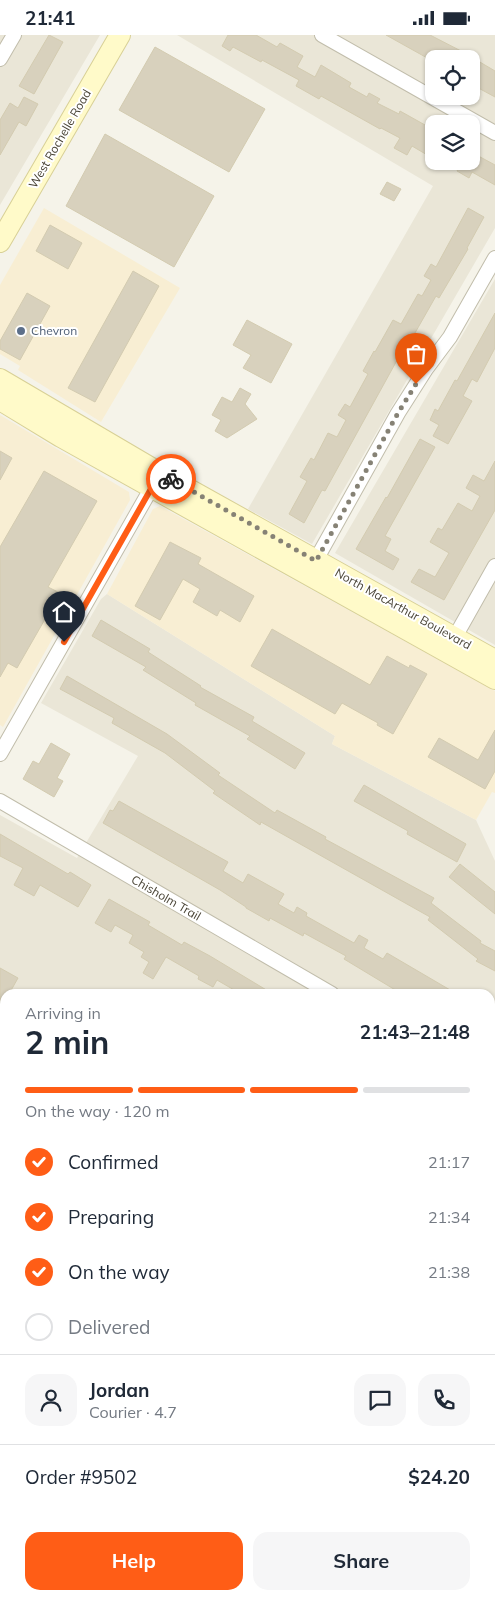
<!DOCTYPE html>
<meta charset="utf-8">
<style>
:root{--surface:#fff;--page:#f6f6f7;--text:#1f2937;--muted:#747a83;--line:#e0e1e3;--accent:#ff5d16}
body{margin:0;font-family:Mulish,sans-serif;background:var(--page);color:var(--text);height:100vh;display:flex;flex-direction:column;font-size:19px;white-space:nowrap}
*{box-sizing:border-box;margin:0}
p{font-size:16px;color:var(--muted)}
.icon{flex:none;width:28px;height:28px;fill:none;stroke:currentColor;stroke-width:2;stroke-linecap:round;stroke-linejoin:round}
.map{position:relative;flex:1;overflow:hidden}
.side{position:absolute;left:0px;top:954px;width:495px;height:611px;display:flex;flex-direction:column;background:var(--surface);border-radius:15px 15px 0 0;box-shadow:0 1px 4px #0004}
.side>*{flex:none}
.controls{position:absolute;left:425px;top:15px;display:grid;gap:10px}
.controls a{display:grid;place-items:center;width:55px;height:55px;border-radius:10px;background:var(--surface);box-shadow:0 1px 4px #0004;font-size:25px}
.pin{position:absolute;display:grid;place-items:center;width:42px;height:42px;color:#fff;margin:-51px -21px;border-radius:50% 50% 50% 0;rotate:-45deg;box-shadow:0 0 5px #0007}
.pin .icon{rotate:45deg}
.courier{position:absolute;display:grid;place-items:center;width:50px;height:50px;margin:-25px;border:4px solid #ff5d16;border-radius:50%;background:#fff;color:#222;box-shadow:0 1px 6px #0007}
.headline em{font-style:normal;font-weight:700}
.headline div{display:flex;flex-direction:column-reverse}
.headline{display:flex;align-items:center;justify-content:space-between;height:85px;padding:0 25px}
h1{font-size:32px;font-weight:700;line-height:38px}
.bar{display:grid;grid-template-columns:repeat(4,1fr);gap:8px 5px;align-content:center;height:60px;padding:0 25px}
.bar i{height:6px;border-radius:4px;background:var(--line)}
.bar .on{background:var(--accent)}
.bar p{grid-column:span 4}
.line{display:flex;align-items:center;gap:12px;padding:0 25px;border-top:1px solid var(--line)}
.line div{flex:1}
.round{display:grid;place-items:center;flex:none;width:52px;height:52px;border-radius:15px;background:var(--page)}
ol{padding:0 25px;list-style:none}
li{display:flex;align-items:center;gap:15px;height:55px}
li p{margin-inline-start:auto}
li .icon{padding:5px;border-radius:50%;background:var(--accent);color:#fff;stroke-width:4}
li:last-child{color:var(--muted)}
li i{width:28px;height:28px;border:2px solid var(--line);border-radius:50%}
.button{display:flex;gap:10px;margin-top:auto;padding:10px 25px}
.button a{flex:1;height:58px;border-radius:15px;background:var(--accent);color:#fff;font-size:20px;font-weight:700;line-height:58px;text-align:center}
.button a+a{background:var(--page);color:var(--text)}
.status{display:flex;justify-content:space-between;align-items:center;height:35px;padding:0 25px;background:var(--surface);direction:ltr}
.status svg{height:14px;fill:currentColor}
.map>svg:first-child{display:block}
.residential{fill:#eae6d7;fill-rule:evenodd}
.commercial{fill:#f8eed3}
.green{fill:#c7ecaf}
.building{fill:#d8d1bd;stroke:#d3cbb0}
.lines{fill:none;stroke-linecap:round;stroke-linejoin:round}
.street-casing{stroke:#c1bdab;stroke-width:16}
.secondary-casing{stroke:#d8d096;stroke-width:22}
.street{stroke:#fff;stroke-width:14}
.secondary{stroke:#fffac9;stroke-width:20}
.done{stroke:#868275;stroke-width:5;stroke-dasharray:0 9}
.route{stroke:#ff5d16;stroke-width:6}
.service-dot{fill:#5c6f8a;stroke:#fff;stroke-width:2}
.labels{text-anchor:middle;stroke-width:4;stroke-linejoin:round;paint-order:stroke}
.street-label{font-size:12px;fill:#4a4537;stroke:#fff}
.service-label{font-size:12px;fill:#4e5e75;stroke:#fff;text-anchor:start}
</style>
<div class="status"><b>21:41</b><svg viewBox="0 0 49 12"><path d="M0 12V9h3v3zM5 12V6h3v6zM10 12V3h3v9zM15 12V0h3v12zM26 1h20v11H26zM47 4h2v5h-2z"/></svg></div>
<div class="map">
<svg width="495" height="1564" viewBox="0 0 495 1564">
<rect width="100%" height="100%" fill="#f5f3e9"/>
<path class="residential" d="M0,0H100L0,170Z
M177,0H495V193L312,509L248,474L433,151ZM434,24H471V61H434ZM434,89H471V126H434Z
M495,244V610L335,518Z
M107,559L335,701L332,709L476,785L495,826V1564H219L221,1560H490V959H5V1125L0,1122V780L77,823L138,721L41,668L101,564Z
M0,1234L5,1237V1348L0,1345Z"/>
<path class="commercial" d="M44,173L180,253L101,387L18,335L20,331L0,319V250Z
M0,380L129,457L130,465L3,692L0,690Z
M160,471L495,656V758L492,757L476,785L332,709L335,701L107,559L153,474Z"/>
<path class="green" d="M5,1381V1560H193L191,1564H0V1389Z"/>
<path class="building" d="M49,0L63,7L34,59L19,51Z
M228,0H256L277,12L280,8L303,21L297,32L315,42L321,30L351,48L349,52L367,62L369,58L380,64L377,68L399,79L400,76L434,95V124L412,111L407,120L394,113L400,103L381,93L380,94L321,61L319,64L296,51L299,45L262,25L261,27L233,12L230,16L222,11Z
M386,0H430L463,17L495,36V62L471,49V24H429Z
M155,12L265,74L229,137L119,75Z
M24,62L38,69L26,91L19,87L0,120V85L10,68L18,73Z
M105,99L214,161L174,232L66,171Z
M471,117L495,130V150L472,137L469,143L457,136L463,126H471Z
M387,147L401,154L394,166L380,159Z
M468,173L484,182L467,213L468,214L439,263L436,261L403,319L401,318L325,456L322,455L304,488L289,479L307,446L300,442L311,423L314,425L328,398L337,402L346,385L338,380L345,369L350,372L368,339L363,336L374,316L375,317L393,285L401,289L418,259L422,261L431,245L424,241L431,229L436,232Z
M50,190L82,208L68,234L36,216Z
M133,236L159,251L95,367L68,353Z
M27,258L50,271L20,325L0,314V306Z
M495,278V313L477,347L472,344L463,361L472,366L448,409L433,401L439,390L430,385L435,374L438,376L455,345L457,346Z
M247,285L292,309L271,348L243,333L251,320L233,310Z
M240,353L251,359L245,369L257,384L227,403L215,396L221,385L212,380L222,362L232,367Z
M420,404L435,412L385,501L391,504L385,516L399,524L393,535L356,514L386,462L387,463Z
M0,416L12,423L0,445Z
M495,426V475L444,565L411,547L419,534L435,542L449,518L430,507L438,493L442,495L458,468L472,476L480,461L466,453L473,440L484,446Z
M44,436L97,466L48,552L60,558L17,633L8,628L0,642V512Z
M170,507L201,523L198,529L254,561L240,587L220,575L217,581L193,567L200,554L183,544L160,585L135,571Z
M101,585L150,614L148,617L201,651L200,652L254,682L252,686L305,718L295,734L247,704L250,701L195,670L196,668L143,635L146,632L92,601Z
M272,594L370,650L387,621L409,633L410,630L427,639L393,699L377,690L378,688L342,668L335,679L251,631Z
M67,641L167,699L220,738L218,740L275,778L277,775L326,802L325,804L434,863L431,868L481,906L480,908L495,916V936L476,926L478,924L428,885L430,882L261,787L260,790L213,758L215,756L165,718L112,688L114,683L60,654Z
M495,695V736L485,754L428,722L439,703L478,725Z
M51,708L70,719L57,743L63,746L54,762L23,744L33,726L39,729Z
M364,750L466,809L457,827L407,799L408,796L354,766Z
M119,766L228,827L223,836L243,848L248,839L284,859L278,869L294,878L297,872L307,878L306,881L354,908L359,900L368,905L364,913L383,924L387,918L457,959H402L344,924L346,921L304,898L303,901L270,883L269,886L246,873V872L220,855L103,788L110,775L113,776Z
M0,799L68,839L70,837L91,850L78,872L40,850L34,861L14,850L23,833L0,821Z
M460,829L495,857V879L449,842Z
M109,864L150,887L148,890L182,910L184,907L210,921L273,959H241L217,945L213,952L198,944L199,941L166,922L153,944L143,938L149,927L141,922L144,917L129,908L133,900L115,890L111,897L95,888Z
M0,933L18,943L9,959H5V966L0,975Z"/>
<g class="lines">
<defs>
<path id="street" d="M322,0L495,98
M0,24L14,0
M312,532L398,378L426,334L450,302L495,223
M451,609L495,531
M0,719L156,445
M0,766L332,959
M0,1005L5,1008
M490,1204L495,1207
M490,1248L495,1239
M310,1564L312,1560"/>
<path id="secondary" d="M0,207L120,0
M0,344L160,438L495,625
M0,365L61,402L495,644"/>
</defs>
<use href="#street" class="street-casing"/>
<use href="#secondary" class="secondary-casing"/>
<use href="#street" class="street"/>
<use href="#secondary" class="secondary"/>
</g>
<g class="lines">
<path class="done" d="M171,444L316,526L398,378L416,349"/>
<path class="route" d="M64,607L160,438L171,444"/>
</g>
<circle class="service-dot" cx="21" cy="296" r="5"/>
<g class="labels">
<g class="street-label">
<text transform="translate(60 104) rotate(-60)" y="4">West Rochelle Road</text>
<text transform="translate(403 574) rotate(29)" y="4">North MacArthur Boulevard</text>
<text transform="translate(166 863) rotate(30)" y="4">Chisholm Trail</text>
</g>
<g class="service-label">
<text x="31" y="300">Chevron</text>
</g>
</g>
</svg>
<div class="controls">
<a><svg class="icon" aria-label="locate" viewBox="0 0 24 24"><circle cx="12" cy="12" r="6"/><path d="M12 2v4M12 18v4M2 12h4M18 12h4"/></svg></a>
<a><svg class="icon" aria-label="layers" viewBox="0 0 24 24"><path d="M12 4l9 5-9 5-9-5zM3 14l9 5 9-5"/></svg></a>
</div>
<div class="pin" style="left:416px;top:349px;background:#ea580c"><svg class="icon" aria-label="bag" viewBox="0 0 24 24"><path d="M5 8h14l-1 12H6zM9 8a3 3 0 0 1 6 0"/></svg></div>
<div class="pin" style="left:64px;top:607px;background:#1f2937"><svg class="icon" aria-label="home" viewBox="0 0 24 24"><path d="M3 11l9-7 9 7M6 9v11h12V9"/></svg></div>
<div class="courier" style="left:171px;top:444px"><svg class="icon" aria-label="bike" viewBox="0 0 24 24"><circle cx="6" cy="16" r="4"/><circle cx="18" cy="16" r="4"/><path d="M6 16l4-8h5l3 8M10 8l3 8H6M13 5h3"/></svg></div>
<section class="side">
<div class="headline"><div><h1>2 min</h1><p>Arriving in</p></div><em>21:43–21:48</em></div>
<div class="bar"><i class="on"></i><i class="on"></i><i class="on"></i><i></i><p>On the way · 120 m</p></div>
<ol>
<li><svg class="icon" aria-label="check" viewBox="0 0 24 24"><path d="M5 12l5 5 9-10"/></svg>Confirmed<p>21:17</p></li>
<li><svg class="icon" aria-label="check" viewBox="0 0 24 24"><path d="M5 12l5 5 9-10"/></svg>Preparing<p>21:34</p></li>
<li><svg class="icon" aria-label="check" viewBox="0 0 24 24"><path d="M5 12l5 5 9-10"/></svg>On the way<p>21:38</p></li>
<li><i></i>Delivered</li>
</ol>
<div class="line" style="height:90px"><a class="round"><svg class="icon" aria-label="person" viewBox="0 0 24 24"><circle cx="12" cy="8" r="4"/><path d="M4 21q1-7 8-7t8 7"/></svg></a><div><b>Jordan</b><p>Courier · 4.7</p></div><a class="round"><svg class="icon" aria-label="chat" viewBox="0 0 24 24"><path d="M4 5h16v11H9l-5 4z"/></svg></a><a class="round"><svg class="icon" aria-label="phone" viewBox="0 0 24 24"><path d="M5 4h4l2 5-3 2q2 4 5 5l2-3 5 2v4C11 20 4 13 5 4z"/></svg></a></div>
<div class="line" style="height:65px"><div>Order #9502</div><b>$24.20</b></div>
<div class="button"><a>Help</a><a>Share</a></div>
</section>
</div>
